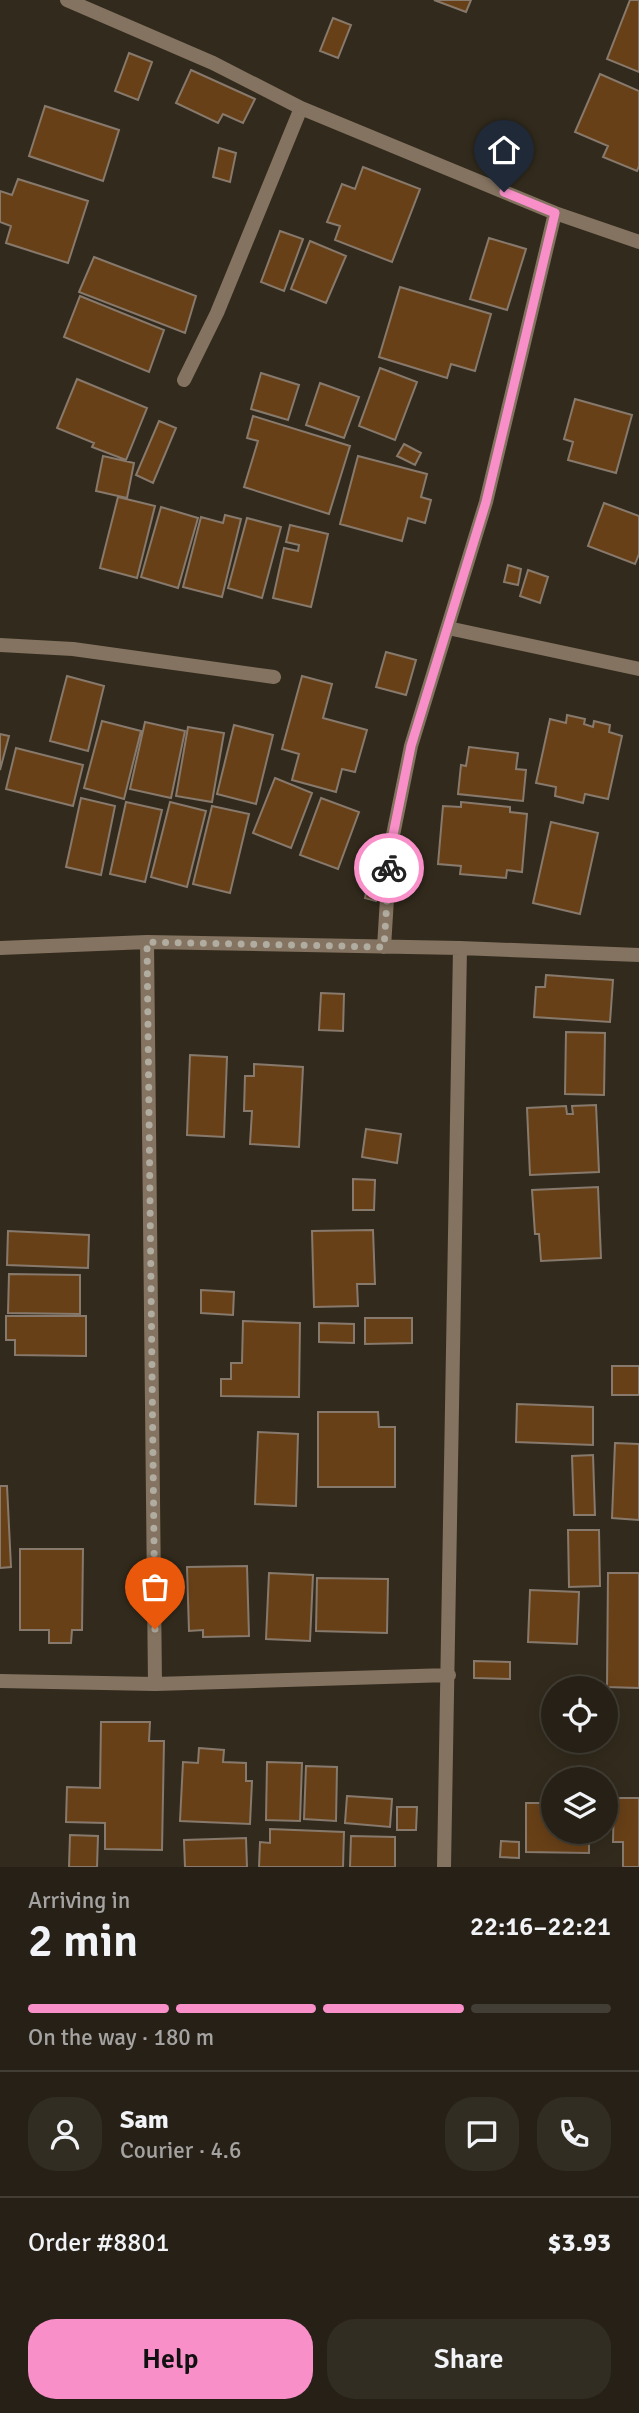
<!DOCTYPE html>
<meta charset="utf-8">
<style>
:root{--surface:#262016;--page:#322d23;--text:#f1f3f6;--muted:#a4a3a1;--line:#423e35;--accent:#f98fc9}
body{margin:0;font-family:Signika,sans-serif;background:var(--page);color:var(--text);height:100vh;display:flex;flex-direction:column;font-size:26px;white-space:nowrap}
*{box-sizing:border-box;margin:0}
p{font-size:23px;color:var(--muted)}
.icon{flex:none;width:38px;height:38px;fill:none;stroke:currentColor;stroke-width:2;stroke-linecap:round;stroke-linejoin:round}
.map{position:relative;height:1867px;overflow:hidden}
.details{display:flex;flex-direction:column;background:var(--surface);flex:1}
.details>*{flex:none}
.buttons{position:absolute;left:541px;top:1676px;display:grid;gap:14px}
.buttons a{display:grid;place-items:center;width:77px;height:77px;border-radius:50%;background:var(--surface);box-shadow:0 4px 18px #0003,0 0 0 2px var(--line);font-size:35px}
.pin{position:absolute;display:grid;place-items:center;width:60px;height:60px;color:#fff;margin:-72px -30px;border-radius:50% 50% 50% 0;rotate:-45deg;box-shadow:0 0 7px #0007}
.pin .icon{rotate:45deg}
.courier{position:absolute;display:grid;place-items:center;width:70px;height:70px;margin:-35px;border:5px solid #f98fc9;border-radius:50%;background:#fff;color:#222;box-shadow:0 2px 9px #0007}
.overview em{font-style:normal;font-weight:600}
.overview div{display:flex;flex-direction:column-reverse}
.overview{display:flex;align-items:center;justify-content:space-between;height:119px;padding:0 28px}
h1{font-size:46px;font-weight:600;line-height:52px}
.bar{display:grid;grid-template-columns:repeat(4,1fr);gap:10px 7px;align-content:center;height:84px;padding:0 28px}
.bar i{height:9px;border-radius:5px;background:var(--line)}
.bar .selected{background:var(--accent)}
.bar p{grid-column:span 4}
.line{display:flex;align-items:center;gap:18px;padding:0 28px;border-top:2px solid var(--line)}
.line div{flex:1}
.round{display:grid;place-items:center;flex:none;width:74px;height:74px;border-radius:28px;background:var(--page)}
.button{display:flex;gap:14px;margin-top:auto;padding:14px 28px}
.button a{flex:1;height:80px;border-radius:28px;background:var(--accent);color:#111;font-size:28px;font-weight:600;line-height:80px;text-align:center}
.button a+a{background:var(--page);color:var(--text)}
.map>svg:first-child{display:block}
.building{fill:#684017;stroke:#87796c;stroke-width:2}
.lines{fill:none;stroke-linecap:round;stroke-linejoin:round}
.minor{stroke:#847360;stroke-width:14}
.done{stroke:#b1aca0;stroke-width:7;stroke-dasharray:0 12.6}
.route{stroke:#f98fc9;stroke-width:9}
</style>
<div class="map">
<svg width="639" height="1867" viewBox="0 0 639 1867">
<rect width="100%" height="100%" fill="#322b1d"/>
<path class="building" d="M434,0H471L466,12Z
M630,0H639V72L607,59Z
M333,18L351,25L338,58L320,51Z
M129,53L152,62L138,100L115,91Z
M191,70L255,99L243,123L223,114L218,123L176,103Z
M600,74L639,91V166L637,171L603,157L608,146L575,132Z
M45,106L119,130L103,181L29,156Z
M219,148L236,153L230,182L213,177Z
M363,167L420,189L392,262L335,240L340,226L327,222L342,184L355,189Z
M18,179L88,201L68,263L6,243L11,226L0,222V191L12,195Z
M280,231L303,239L284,291L261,282Z
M489,238L526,249L507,310L470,299Z
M310,241L346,256L326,303L291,289Z
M94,257L196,296L185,333L79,292Z
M400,287L491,314L475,371L451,364L447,378L379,357Z
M80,296L164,330L149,372L64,337Z
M380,368L417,382L395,440L359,426Z
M261,373L299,385L288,420L251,409Z
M77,379L147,408L126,460L92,447L94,443L57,428Z
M320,383L359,397L344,438L306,425Z
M575,399L632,415L616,473L568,460L573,442L564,439Z
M253,416L350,446L329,514L244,487L258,441L247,438Z
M159,421L176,428L153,483L136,475Z
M404,444L421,453L415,465L397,456Z
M103,456L134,463L127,498L96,491Z
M358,456L427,474L421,497L431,500L425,523L408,518L402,541L340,524Z
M118,497L155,506L137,578L100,568Z
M604,503L639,516V554L635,564L588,546Z
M161,507L198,518L178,588L141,577Z
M225,515L241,519L222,597L183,587L201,517L223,523Z
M247,518L281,527L262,598L228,588Z
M290,525L328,534L311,607L273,598L284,548L298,551L299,545L286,542Z
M508,565L521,569L518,585L504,582Z
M528,570L548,577L540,603L520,596Z
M386,652L416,660L406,695L376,687Z
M67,676L104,686L88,751L50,741Z
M302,676L332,684L323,718L367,730L355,772L342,769L336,792L292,780L299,754L282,749Z
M567,715L585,719L584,724L593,727L594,721L610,725L609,732L622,736L608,799L585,794L583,803L555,796L556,787L536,783L550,719L566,723Z
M102,721L141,731L124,799L84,788Z
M145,722L185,731L171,798L130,789Z
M234,725L273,735L256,804L217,794Z
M188,727L224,733L212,802L176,796Z
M0,734L9,736L0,770Z
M469,747L518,753L516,769L526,770L523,801L458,794L461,765L466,766Z
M16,748L83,765L73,806L6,789Z
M275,778L312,793L291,848L253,833Z
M81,798L115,806L101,875L66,867Z
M321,798L359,812L338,869L300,855Z
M126,802L162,810L145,882L110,874Z
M170,802L206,811L187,887L151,877Z
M461,802L510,807V812L527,814L522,872L507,870L506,878L460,874L461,866L438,864L443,806L461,807Z
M212,806L249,814L230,893L193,884Z
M551,822L598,833L580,914L533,903Z
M368,883L380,886L376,901L365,898Z
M546,975L613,980L610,1022L534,1017L536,987H545Z
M321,993L344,994L343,1031L319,1030Z
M566,1032L605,1033L604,1095L565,1094Z
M190,1055L227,1057L224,1137L187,1135Z
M254,1064L303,1067L299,1147L250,1144L252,1111H244L245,1076H254Z
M596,1105L599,1172L530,1175L527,1108L566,1106L567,1114H573L572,1106Z
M366,1129L401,1134L397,1163L362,1157Z
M353,1179L375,1180L374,1210H353Z
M598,1187L601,1258L541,1261L539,1234H535L532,1190Z
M373,1230L375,1284H357L358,1306L314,1307L312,1231Z
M8,1231L89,1235L88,1268L7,1265Z
M9,1274L80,1275V1314L8,1313Z
M201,1290L234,1292L233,1315L201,1313Z
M6,1316H86V1356L15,1355V1340H6Z
M365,1318H412V1343L365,1344Z
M243,1321L300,1323L299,1397L221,1396V1379H231V1363H242Z
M319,1323L354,1324V1343L319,1342Z
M612,1366H639V1395H612Z
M517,1404L593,1407V1445L516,1442Z
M318,1412H378L379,1427H395V1487H318Z
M258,1432L298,1434L296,1506L255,1504Z
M615,1443L639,1444V1520L612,1518Z
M593,1455L595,1515H574L572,1456Z
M0,1486H7L11,1567L0,1568Z
M568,1530H599L600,1586L569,1587Z
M20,1549H83L82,1630H72L71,1643H49V1630H20Z
M247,1566L249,1636L203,1637V1630L189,1631L187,1567Z
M269,1573L313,1575L310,1641L266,1639Z
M608,1573H639V1688L607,1687Z
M317,1578L388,1579L387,1633L316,1631Z
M530,1590L579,1592L577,1644L528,1642Z
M474,1661L510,1662V1679L474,1678Z
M101,1722H150L149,1741H164L162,1850L105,1849V1823L66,1822L67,1787L100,1788Z
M199,1748L224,1750L223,1762L246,1763V1781H252L250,1824L180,1821L183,1762L198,1763Z
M267,1762L302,1763L300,1821L266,1820Z
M306,1766L337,1767L336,1821L304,1819Z
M347,1796L392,1799L390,1827L345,1823Z
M614,1798H639V1867H623V1842H613Z
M526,1803H553V1832H589V1853L526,1852Z
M397,1807H417L416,1830H397Z
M270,1829L344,1832L343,1867H259L260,1842L270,1843Z
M70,1835L98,1836L97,1867H69Z
M351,1836L395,1837V1867H350Z
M246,1838L247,1867H185L184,1840Z
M501,1841L519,1842V1858L500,1857Z"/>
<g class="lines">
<path class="minor" d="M67,0L213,63L301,108L555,213L639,242
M184,380L217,313L301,108
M448,628L639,669
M0,645L73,649L274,677
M147,942L155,1684
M384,947L390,850L411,746L486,502L555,213
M0,948L147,942L460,948L639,955
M0,1681L155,1684L449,1675
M444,1867L460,948"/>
</g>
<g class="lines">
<path class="done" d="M155,1629L147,942L384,947L389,868"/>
<path class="route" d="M389,868L390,850L411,746L486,502L555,213L504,192"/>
</g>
</svg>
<div class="buttons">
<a><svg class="icon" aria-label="locate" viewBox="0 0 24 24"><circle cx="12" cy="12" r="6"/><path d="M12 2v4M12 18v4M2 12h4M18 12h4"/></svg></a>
<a><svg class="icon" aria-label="layers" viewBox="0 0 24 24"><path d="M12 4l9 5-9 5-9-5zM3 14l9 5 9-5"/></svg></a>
</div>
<div class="pin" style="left:155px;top:1629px;background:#ea580c"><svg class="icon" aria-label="bag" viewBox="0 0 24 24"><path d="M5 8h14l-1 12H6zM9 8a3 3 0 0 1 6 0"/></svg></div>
<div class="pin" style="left:504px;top:192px;background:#1f2937"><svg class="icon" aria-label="home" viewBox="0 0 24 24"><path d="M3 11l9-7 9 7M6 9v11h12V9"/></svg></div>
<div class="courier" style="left:389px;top:868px"><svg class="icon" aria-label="bike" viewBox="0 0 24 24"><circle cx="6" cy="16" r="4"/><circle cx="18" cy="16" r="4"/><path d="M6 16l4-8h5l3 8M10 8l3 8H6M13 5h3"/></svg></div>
</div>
<section class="details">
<div class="overview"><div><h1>2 min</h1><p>Arriving in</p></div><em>22:16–22:21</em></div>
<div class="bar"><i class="selected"></i><i class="selected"></i><i class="selected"></i><i></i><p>On the way · 180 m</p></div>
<div class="line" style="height:126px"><a class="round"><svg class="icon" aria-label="person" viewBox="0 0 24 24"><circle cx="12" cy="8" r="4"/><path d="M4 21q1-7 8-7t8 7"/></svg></a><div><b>Sam</b><p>Courier · 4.6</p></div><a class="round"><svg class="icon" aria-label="chat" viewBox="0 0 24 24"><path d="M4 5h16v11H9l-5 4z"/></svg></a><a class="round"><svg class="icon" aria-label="phone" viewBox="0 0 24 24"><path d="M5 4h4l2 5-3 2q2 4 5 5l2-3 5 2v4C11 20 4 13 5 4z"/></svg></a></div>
<div class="line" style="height:91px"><div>Order #8801</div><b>$3.93</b></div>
<div class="button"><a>Help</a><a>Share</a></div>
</section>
